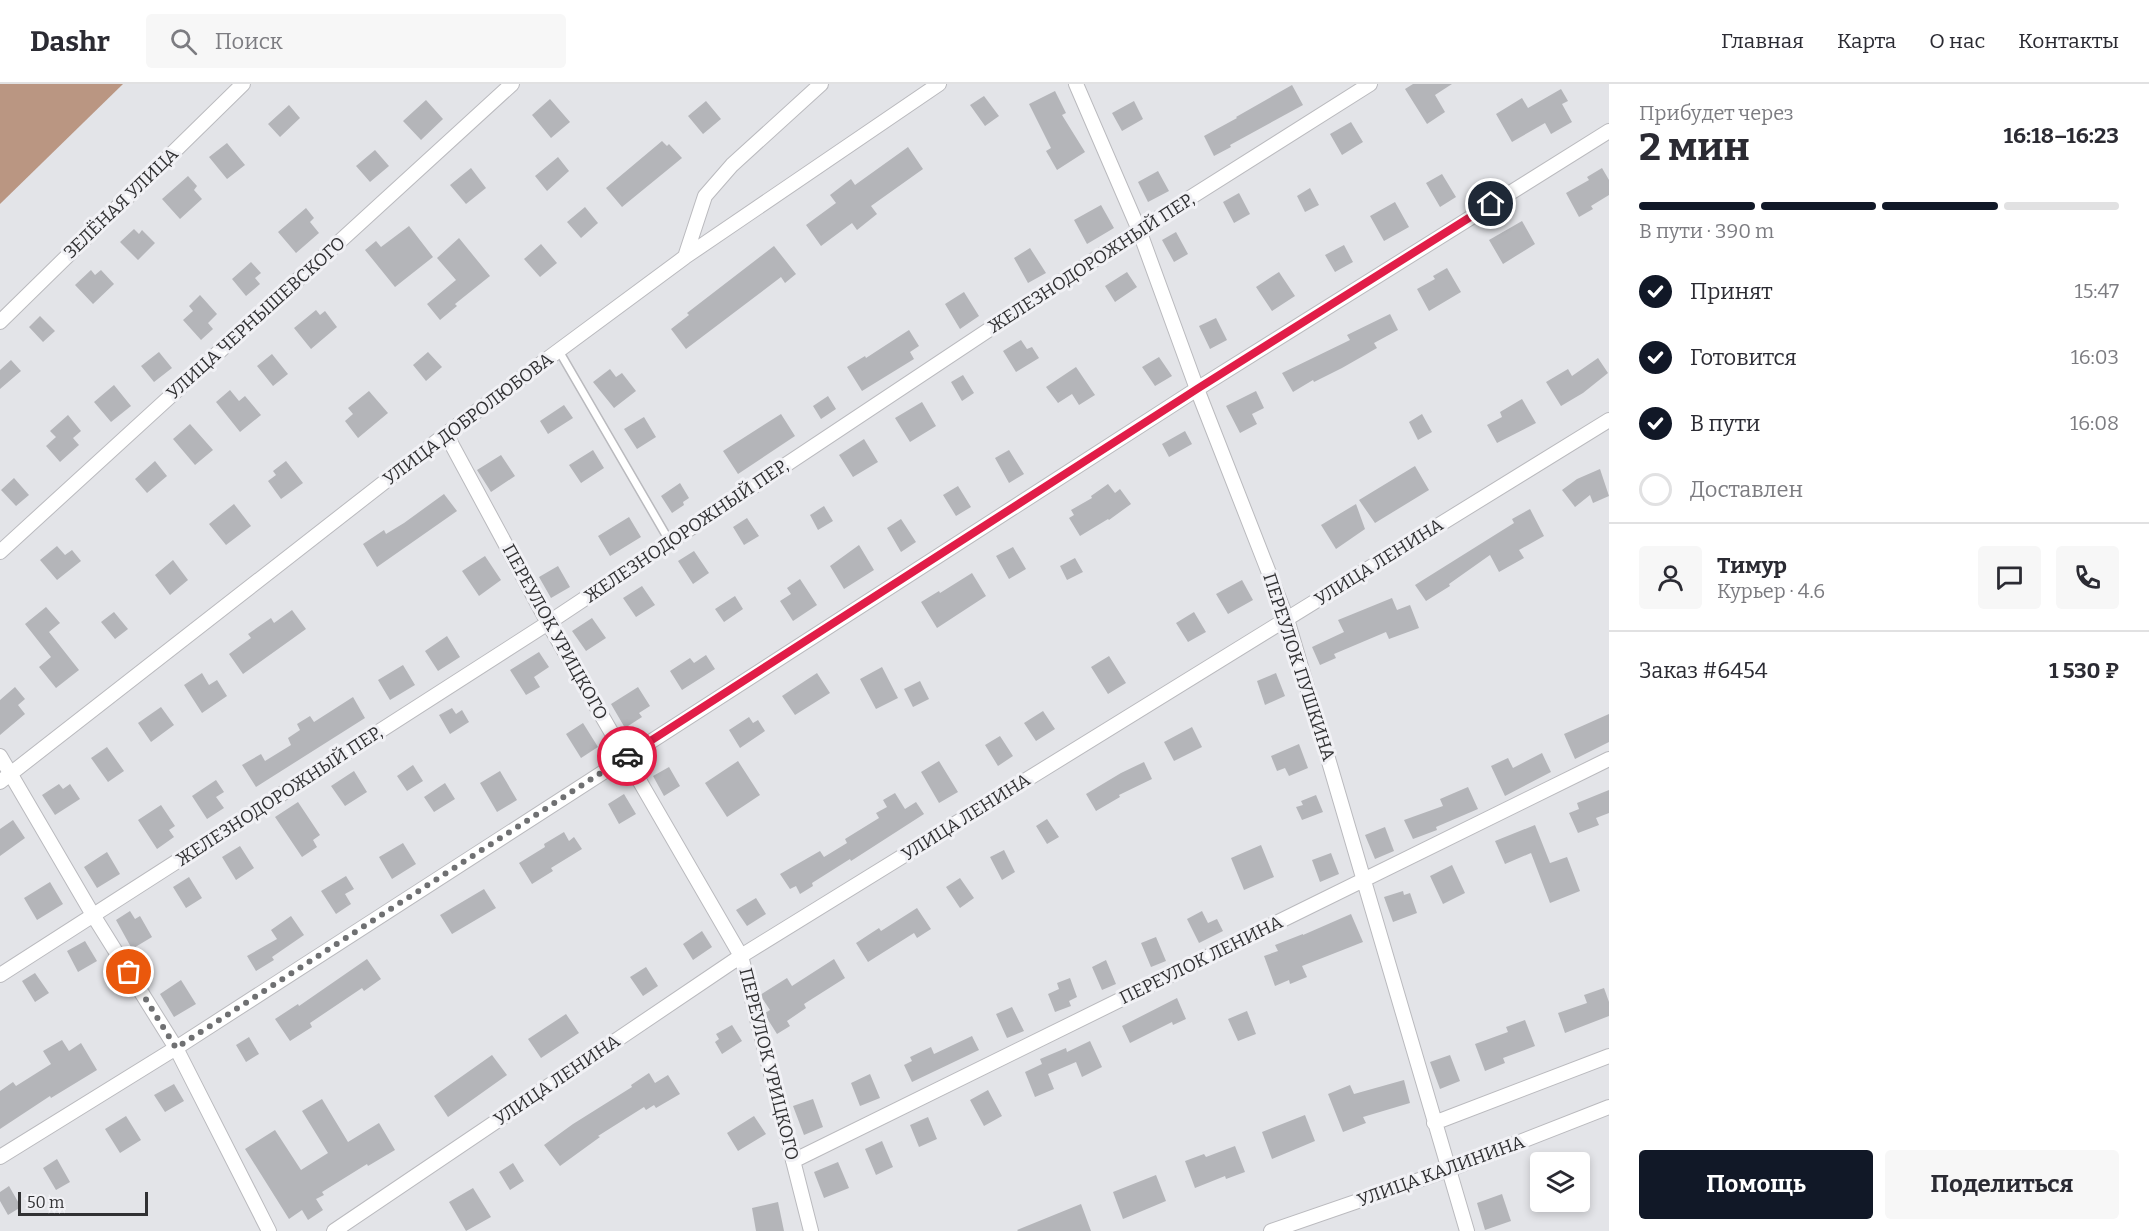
<!DOCTYPE html>
<html lang="ru">
<meta charset="utf-8">
<style>
:root{--surface:#fff;--page:#f7f7f7;--text:#2b2b33;--muted:#7c7c81;--line:#e1e1e2;--accent:#111827}
body{margin:0;font-family:Bitter,serif;background:var(--page);color:var(--text);height:100vh;display:flex;flex-direction:column;font-size:22px;white-space:nowrap}
*{box-sizing:border-box;margin:0}
p{font-size:20px;color:var(--muted)}
.icon{flex:none;width:33px;height:33px;fill:none;stroke:currentColor;stroke-width:2;stroke-linecap:round;stroke-linejoin:round}
.map{position:relative;flex:1;overflow:hidden}
.panel{display:flex;flex-direction:column;background:var(--surface);width:540px}
.panel>*{flex:none}
.controls{position:absolute;left:1530px;top:1068px;display:grid;gap:12px}
.controls a{display:grid;place-items:center;width:60px;height:60px;border-radius:6px;background:var(--surface);box-shadow:0 3px 9px #0003;font-size:30px}
.scale{position:absolute;left:18px;bottom:15px;width:130px;box-sizing:border-box;padding-left:6px;border:3px solid #313133;border-top:0;font-size:16px;line-height:21px;white-space:nowrap;color:#313133;-webkit-text-stroke:4px #f1f1f5;paint-order:stroke}
.pin{position:absolute;display:grid;place-items:center;width:51px;height:51px;color:#fff;margin:-26px;border:3px solid #fff;border-radius:50%;box-shadow:0 2px 6px #0007}
.courier{position:absolute;display:grid;place-items:center;width:60px;height:60px;margin:-30px;border:4px solid #e11d48;border-radius:50%;background:#fff;color:#222;box-shadow:0 2px 8px #0007}
.overview em{font-style:normal;font-weight:700}
.overview div{display:flex;flex-direction:column-reverse}
.overview{display:flex;align-items:center;justify-content:space-between;height:102px;padding:0 30px}
h1{font-size:39px;font-weight:700;line-height:45px}
.bar{display:grid;grid-template-columns:repeat(4,1fr);gap:9px 6px;align-content:center;height:72px;padding:0 30px}
.bar i{height:8px;border-radius:4px;background:var(--line)}
.bar .selected{background:var(--accent)}
.bar p{grid-column:span 4}
.line{display:flex;align-items:center;gap:15px;padding:0 30px;border-top:2px solid var(--line)}
.line div{flex:1}
.round{display:grid;place-items:center;flex:none;width:63px;height:63px;border-radius:6px;background:var(--page)}
ol{padding:0 30px;list-style:none}
li{display:flex;align-items:center;gap:18px;height:66px}
li p{margin-inline-start:auto}
li .icon{padding:6px;border-radius:50%;background:var(--accent);color:#fff;stroke-width:4}
li:last-child{color:var(--muted)}
li i{width:33px;height:33px;border:3px solid var(--line);border-radius:50%}
.button{display:flex;gap:12px;margin-top:auto;padding:12px 30px}
.button a{flex:1;height:69px;border-radius:6px;background:var(--accent);color:#fff;font-size:24px;font-weight:700;line-height:69px;text-align:center}
.button a+a{background:var(--page);color:var(--text)}
header{display:flex;align-items:center;gap:36px;box-sizing:border-box;height:84px;padding:0 30px;background:var(--surface);border-bottom:2px solid var(--line)}
header strong{font-size:28px}
nav{display:flex;gap:33px;margin-inline-start:auto;font-size:21px}
.search{width:420px;height:54px;background:var(--page);display:flex;align-items:center;gap:15px;box-sizing:border-box;padding:0 21px;border-radius:6px;color:var(--muted);font-size:22px}
main{display:flex;flex:1;min-height:0}
.map>svg:first-child{display:block}
.forest{fill:#ba9682}
.building{fill:#b4b5b9}
.lines{fill:none;stroke-linecap:round;stroke-linejoin:round}
.lane-casing{stroke:#bababe;stroke-width:10}
.street-casing{stroke:#bababe;stroke-width:16}
.lane{stroke:#fff;stroke-width:7}
.street{stroke:#fff;stroke-width:14}
.done{stroke:#6f7072;stroke-width:6;stroke-dasharray:0 10.8}
.route{stroke:#e11d48;stroke-width:8}
.labels{text-anchor:middle;stroke-width:6;stroke-linejoin:round;paint-order:stroke}
.street-label{font-size:18px;fill:#313133;stroke:#f1f1f5}
</style>
<header>
<strong>Dashr</strong>
<div class="search"><svg class="icon" aria-label="search" viewBox="0 0 24 24"><circle cx="10" cy="10" r="6"/><path d="M15 15l6 6"/></svg>Поиск</div>
<nav><a>Главная</a><a>Карта</a><a>О нас</a><a>Контакты</a></nav>
</header>
<main>
<div class="map">
<svg width="1609" height="1147" viewBox="0 0 1609 1147">
<rect width="100%" height="100%" fill="#e3e4e8"/>
<path class="forest" d="M0,0H123L0,120Z"/>
<path class="building" d="M1413,0H1452L1435,11L1445,28L1427,40L1405,5Z
M1292,1L1303,21L1230,61L1231,63L1214,72L1204,52L1237,34L1236,33Z
M1561,5L1568,17L1562,20L1572,38L1551,50L1545,39L1512,58L1496,30L1522,14L1528,24Z
M1055,7L1066,29L1062,31L1085,68L1057,86L1046,67L1051,64L1029,20Z
M984,12L999,32L985,42L970,21Z
M550,15L570,38L551,54L532,31Z
M426,16L443,35L421,56L403,37Z
M706,17L721,35L703,50L688,32Z
M1134,17L1143,35L1122,47L1112,29Z
M289,21L300,34L280,53L268,40Z
M1351,38L1363,58L1342,71L1330,50Z
M662,57L667,62L669,60L682,74L622,123L606,104Z
M227,59L245,81L227,95L209,73Z
M908,63L923,85L871,122L877,130L857,146L852,139L821,162L806,141L836,119L830,111L851,95L855,101Z
M375,66L389,82L370,98L356,82Z
M558,73L569,87L547,107L535,92Z
M471,84L486,104L466,120L450,101Z
M1602,84L1609,96V111L1591,122L1593,125L1579,133L1566,109L1589,96L1587,93Z
M1158,87L1169,107L1148,118L1138,98Z
M1442,90L1456,113L1440,123L1426,99Z
M188,92L197,102L194,106L202,115L180,135L162,115Z
M1310,104L1319,121L1305,128L1297,112Z
M1239,109L1250,130L1234,139L1223,118Z
M1395,118L1409,143L1384,157L1370,132Z
M1101,121L1114,144L1087,160L1074,136Z
M585,123L598,139L581,154L567,138Z
M306,124L314,134L310,138L319,149L296,169L278,148Z
M1522,137L1535,160L1503,180L1489,156Z
M409,142L433,173L395,203L365,166L376,157L381,163Z
M134,145L139,150L142,146L155,159L138,176L120,158Z
M1176,148L1188,170L1174,178L1162,156Z
M459,154L490,192L455,220L457,222L440,236L427,220L456,196L437,174Z
M541,160L557,179L540,193L524,175Z
M1344,161L1353,178L1335,188L1325,171Z
M774,162L796,190L785,199L781,193L686,265L671,245L689,231L687,229Z
M1030,164L1046,189L1028,199L1014,174Z
M251,178L261,189L255,194L260,200L246,212L232,195Z
M1447,184L1461,208L1429,227L1417,205L1435,195L1433,192Z
M91,186L95,191L101,186L114,200L93,220L75,201Z
M1127,188L1137,203L1115,218L1105,202Z
M1279,188L1295,212L1272,227L1256,203Z
M964,208L979,232L960,245L945,220Z
M200,211L217,230L208,239L213,245L201,256L183,236L193,227L189,222Z
M316,226L320,231L325,227L337,243L311,265L294,244Z
M1390,230L1398,246L1374,259L1377,264L1342,284L1314,298L1313,296L1293,308L1282,289L1350,256L1347,251Z
M40,232L55,247L43,258L29,243Z
M1216,234L1227,256L1210,265L1199,242Z
M909,246L919,262L910,268L914,275L862,307L847,283L865,272L866,274Z
M1021,256L1027,265L1032,263L1039,274L1016,288L1003,267Z
M159,268L172,284L154,298L141,282Z
M428,268L442,283L426,297L413,281Z
M272,270L288,290L273,302L257,282Z
M1159,273L1172,292L1155,302L1142,283Z
M1598,274L1608,289L1583,309L1561,322L1546,298L1568,285L1572,292Z
M11,276L21,287L0,305V286Z
M1076,283L1095,311L1079,321L1072,310L1058,319L1046,303Z
M610,285L616,293L622,289L636,307L614,324L593,298Z
M963,291L974,309L962,317L951,298Z
M114,301L131,322L111,338L94,318Z
M230,306L239,317L245,312L261,331L240,348L216,318Z
M369,307L388,329L358,354L345,337L353,330L348,324Z
M1256,307L1264,324L1252,330L1257,340L1240,349L1226,322Z
M828,312L836,325L821,335L813,322Z
M1522,315L1536,339L1497,359L1487,341L1502,333L1500,328Z
M922,318L936,342L910,358L895,334Z
M564,321L573,334L548,350L540,337Z
M781,330L795,352L738,390L723,367Z
M1422,330L1432,348L1418,356L1409,338Z
M68,331L81,347L73,354L79,361L60,378L46,362L56,353L50,347Z
M644,333L656,353L637,365L624,345Z
M190,340L213,366L195,381L173,355Z
M1185,347L1192,360L1169,373L1162,360Z
M864,355L878,378L853,393L839,371Z
M593,366L604,384L581,399L569,381Z
M1009,366L1024,390L1009,399L995,374Z
M501,371L515,392L491,408L477,386Z
M155,377L167,392L147,409L135,395Z
M286,377L303,399L281,415L268,397L276,391L273,387Z
M1415,382L1429,406L1375,439L1359,416Z
M1600,385L1609,412L1593,419L1590,411L1575,423L1562,406L1577,395Z
M14,394L29,411L16,422L1,406Z
M680,399L689,414L683,418L684,421L672,429L661,412Z
M1108,400L1115,409L1120,405L1131,420L1109,436L1108,435L1080,452L1069,434L1074,431L1071,426L1092,414L1091,412Z
M958,402L971,423L956,432L943,411Z
M444,410L457,427L377,483L363,460L384,446L386,450L404,439Z
M234,420L251,442L226,461L209,440Z
M1356,420L1365,445L1336,465L1321,441Z
M824,422L833,437L818,446L810,431Z
M1530,425L1544,452L1519,466L1524,474L1499,488L1490,471L1449,500L1450,502L1426,517L1415,501L1514,439L1512,435Z
M629,433L641,453L610,472L598,452Z
M747,434L759,452L744,461L733,443Z
M901,435L916,458L901,468L887,444Z
M859,461L874,486L844,505L830,482Z
M57,462L65,471L72,466L81,477L57,496L40,476Z
M1013,463L1026,485L1009,495L996,472Z
M694,467L709,489L693,500L678,477Z
M485,472L501,496L479,512L462,487Z
M1075,474L1083,488L1067,496L1060,482Z
M173,476L188,496L170,511L155,491Z
M558,482L570,503L551,514L539,493Z
M972,489L986,512L937,544L921,518L939,507L940,509Z
M800,495L817,521L793,537L780,517L791,510L787,504Z
M1242,496L1253,516L1228,530L1216,510Z
M642,502L655,521L636,533L623,514Z
M735,512L743,525L724,538L715,525Z
M1392,514L1397,526L1410,521L1419,544L1389,555L1386,548L1334,570L1336,574L1320,581L1312,563L1344,548L1338,536Z
M46,523L60,539L49,548L79,586L56,604L39,583L51,573L25,540Z
M292,526L306,545L243,590L229,570L251,554L248,550L271,534L274,539Z
M114,528L128,545L115,555L101,538Z
M1194,528L1206,548L1188,558L1176,539Z
M592,534L606,554L586,567L572,547Z
M447,552L460,573L438,587L425,567Z
M539,568L549,583L534,593L540,603L526,611L510,586Z
M706,571L715,585L682,606L670,587L690,574L694,579Z
M1109,572L1126,599L1108,610L1091,583Z
M403,581L415,601L390,616L378,596Z
M882,583L898,614L876,625L860,595Z
M202,589L209,601L217,596L227,612L202,629L184,601Z
M817,589L830,609L795,631L782,612Z
M1276,589L1285,612L1265,621L1257,597Z
M920,597L929,615L913,623L904,605Z
M15,603L25,615L18,621L25,630L0,651V616Z
M638,603L650,622L639,629L642,633L625,644L611,620Z
M353,613L365,634L256,703L242,681L261,670L265,677L291,661L288,654L300,646L297,640L310,632L314,638Z
M161,623L174,641L151,658L138,639Z
M452,624L456,630L462,626L469,638L450,650L439,631Z
M1043,627L1055,645L1036,657L1024,639Z
M1609,630V658L1575,675L1564,650Z
M749,633L753,639L758,636L765,647L740,664L729,646Z
M583,639L598,663L581,674L566,650Z
M1192,643L1202,663L1174,677L1164,658Z
M1000,652L1013,672L998,682L985,661Z
M1299,660L1308,684L1289,692L1285,684L1277,687L1271,672Z
M107,663L124,687L108,698L91,674Z
M1542,669L1551,688L1505,712L1491,682L1508,674L1513,684Z
M738,677L760,711L727,733L705,699Z
M939,677L958,708L939,719L921,688Z
M1144,678L1152,695L1119,711L1120,713L1096,727L1086,710L1121,689Z
M413,681L423,697L407,707L397,692Z
M669,683L680,702L664,712L653,692Z
M354,687L367,708L345,722L331,702Z
M500,687L517,716L497,728L480,699Z
M216,696L224,708L216,713L224,724L207,735L192,712Z
M445,699L455,715L434,728L424,713Z
M59,700L63,705L70,700L80,715L55,731L42,711Z
M1468,703L1478,725L1436,743L1437,746L1413,755L1404,736L1443,722L1440,715Z
M1609,706V729L1596,734L1599,741L1578,749L1569,729L1579,725L1577,719Z
M895,709L905,725L916,718L924,730L851,777L850,775L812,799L813,802L800,810L796,802L790,805L780,790L820,767L824,773L847,759L845,755L879,734L876,729L887,723L883,716Z
M624,710L636,730L619,740L608,720Z
M1316,711L1323,728L1302,736L1296,723L1303,721L1301,717Z
M298,718L320,751L313,756L317,763L302,773L275,733Z
M161,721L175,742L169,746L174,753L157,765L138,736Z
M1047,735L1059,753L1047,760L1036,742Z
M13,736L25,754L0,772V745Z
M1535,741L1550,779L1567,773L1580,807L1550,819L1531,769L1505,780L1495,757Z
M1385,743L1394,767L1375,775L1365,751Z
M564,748L569,757L574,753L582,765L551,784L553,787L532,800L519,779L545,763L544,760Z
M403,759L416,780L392,795L379,773Z
M1261,761L1274,793L1244,806L1231,774Z
M240,762L254,784L236,796L222,773Z
M1004,766L1015,788L1002,796L990,773Z
M107,768L120,790L97,804L84,783Z
M1331,769L1339,790L1320,798L1312,776Z
M1452,781L1465,809L1443,820L1430,792Z
M346,792L354,805L345,810L351,820L336,830L321,807Z
M189,793L202,814L186,824L173,803Z
M960,794L974,814L960,824L946,803Z
M50,798L63,820L37,836L24,814Z
M484,805L496,824L452,850L440,831Z
M1403,807L1404,811L1410,809L1417,829L1393,838L1384,813Z
M756,814L766,830L747,842L736,826Z
M917,824L931,845L917,854L914,849L868,878L856,859L879,844L881,847Z
M130,827L135,835L140,832L152,853L132,865L116,836Z
M1202,827L1208,839L1217,835L1223,847L1199,859L1187,835Z
M1351,830L1363,858L1302,882L1307,893L1290,900L1289,896L1275,902L1264,872L1278,867L1275,861L1303,850V851Z
M291,832L304,851L272,873L274,876L256,887L247,872L277,855L271,846Z
M702,847L712,863L693,876L683,860Z
M1156,853L1166,877L1151,883L1141,859Z
M85,857L97,877L78,888L67,867Z
M367,875L381,895L364,907L362,904L310,939L312,943L290,957L275,935L298,920L299,922Z
M834,875L845,894L804,920L806,924L787,937L790,942L777,950L765,931V929L770,926L760,911L787,894L792,902Z
M1106,876L1116,900L1102,906L1092,883Z
M646,883L658,902L643,912L630,893Z
M35,889L49,909L35,918L22,897Z
M1070,894L1077,913L1069,917L1071,922L1055,928L1048,910L1059,905L1057,899Z
M181,896L196,920L174,933L160,910Z
M1604,904L1609,918V932L1565,949L1558,929L1587,919L1584,911Z
M1177,914L1186,935L1173,941L1172,938L1130,959L1122,942Z
M1012,923L1024,947L1007,954L996,930Z
M1247,927L1256,950L1238,957L1228,935Z
M566,930L579,949L541,974L528,955Z
M1525,936L1535,962L1503,974L1505,979L1485,987L1475,960L1508,948L1506,943Z
M732,941L742,957L722,970L715,958L719,955L716,950Z
M972,952L979,966L912,998L904,981L912,977L910,973L931,963L934,970Z
M249,953L259,970L246,978L236,961Z
M62,956L69,967L81,959L97,986L51,1014L50,1012L0,1045V1007L13,998L16,1002L51,980L43,967Z
M1090,957L1102,983L1082,993L1076,978L1048,990L1054,1005L1035,1013L1025,988L1042,980L1040,975L1066,964L1067,968Z
M492,971L507,991L448,1033L434,1012Z
M1450,971L1460,997L1440,1005L1430,978Z
M649,989L655,999L668,991L680,1010L656,1024L654,1021L646,1026L644,1023L598,1052L600,1053L560,1082L544,1061L573,1040L632,1003L631,1001Z
M870,990L880,1014L860,1022L851,999Z
M1404,996L1410,1019L1363,1033L1366,1039L1343,1048L1328,1010L1350,1001L1354,1010Z
M174,1000L184,1017L165,1028L154,1011Z
M988,1006L1002,1032L984,1042L970,1016Z
M322,1015L348,1058L379,1039L395,1066L368,1082L367,1080L322,1108L324,1111L316,1115L323,1126L308,1136L302,1126L289,1135L245,1065L275,1046L301,1086L328,1069L302,1027Z
M813,1015L823,1043L804,1051L793,1022Z
M1305,1031L1315,1057L1272,1075L1262,1048Z
M126,1032L141,1056L120,1069L105,1045Z
M754,1032L766,1050L738,1067L727,1049Z
M928,1033L937,1055L919,1063L910,1041Z
M882,1057L893,1083L876,1091L865,1065Z
M1235,1062L1245,1088L1226,1095L1225,1092L1195,1104L1185,1077L1204,1070L1206,1073Z
M57,1075L70,1098L56,1106L43,1084Z
M838,1078L849,1104L824,1114L814,1088Z
M513,1079L524,1097L510,1106L499,1088Z
M1156,1091L1166,1117L1123,1135L1113,1108Z
M9,1102L21,1123L8,1131L0,1117V1108Z
M473,1104L491,1133L466,1147L449,1118Z
M1502,1110L1511,1137L1485,1146L1477,1119Z
M778,1118L784,1147H756L752,1124Z
M1081,1120L1091,1147H1018L1017,1146Z"/>
<g class="lines">
<defs>
<path id="lane" d="M559,267L670,458"/>
<path id="street" d="M1076,0L1139,146L1197,305L1287,535L1467,1147
M685,173L705,112L732,81L821,0
M0,238L243,0
M446,350L548,539L741,872L811,1147
M0,468L512,0
M0,672L93,831L176,964L269,1147
M0,698L446,350L685,173L939,0
M0,891L548,539L1139,146L1370,0
M1434,1039L1609,972
M0,1073L176,964L1197,305L1609,47
M793,1077L1609,675
M334,1147L741,872L1609,336
M1271,1147L1448,1086L1609,1023"/>
</defs>
<use href="#lane" class="lane-casing"/>
<use href="#street" class="street-casing"/>
<use href="#lane" class="lane"/>
<use href="#street" class="street"/>
</g>
<g class="lines">
<path class="done" d="M129,888L176,964L627,672"/>
<path class="route" d="M627,672L1197,305L1491,120"/>
</g>
<g class="labels">
<g class="street-label">
<text transform="translate(121 119) rotate(-44)" y="6">ЗЕЛЁНАЯ УЛИЦА</text>
<text transform="translate(1091 179) rotate(-33)" y="6">ЖЕЛЕЗНОДОРОЖНЫЙ ПЕР,</text>
<text transform="translate(256 234) rotate(-42)" y="6">УЛИЦА ЧЕРНЫШЕВСКОГО</text>
<text transform="translate(468 335) rotate(-37)" y="6">УЛИЦА ДОБРОЛЮБОВА</text>
<text transform="translate(686 447) rotate(-34)" y="6">ЖЕЛЕЗНОДОРОЖНЫЙ ПЕР,</text>
<text transform="translate(1379 478) rotate(-32)" y="6">УЛИЦА ЛЕНИНА</text>
<text transform="translate(555 548) rotate(61)" y="6">ПЕРЕУЛОК УРИЦКОГО</text>
<text transform="translate(1299 583) rotate(72)" y="6">ПЕРЕУЛОК ПУШКИНА</text>
<text transform="translate(279 712) rotate(-33)" y="6">ЖЕЛЕЗНОДОРОЖНЫЙ ПЕР,</text>
<text transform="translate(966 733) rotate(-32)" y="6">УЛИЦА ЛЕНИНА</text>
<text transform="translate(1201 876) rotate(-26)" y="6">ПЕРЕУЛОК ЛЕНИНА</text>
<text transform="translate(769 980) rotate(76)" y="6">ПЕРЕУЛОК УРИЦКОГО</text>
<text transform="translate(557 996) rotate(-34)" y="6">УЛИЦА ЛЕНИНА</text>
<text transform="translate(1441 1087) rotate(-20)" y="6">УЛИЦА КАЛИНИНА</text>
</g>
</g>
</svg>
<div class="controls">
<a><svg class="icon" aria-label="layers" viewBox="0 0 24 24"><path d="M12 4l9 5-9 5-9-5zM3 14l9 5 9-5"/></svg></a>
</div>
<div class="scale">50 m</div>
<div class="pin" style="left:129px;top:888px;background:#ea580c"><svg class="icon" aria-label="bag" viewBox="0 0 24 24"><path d="M5 8h14l-1 12H6zM9 8a3 3 0 0 1 6 0"/></svg></div>
<div class="pin" style="left:1491px;top:120px;background:#1f2937"><svg class="icon" aria-label="home" viewBox="0 0 24 24"><path d="M3 11l9-7 9 7M6 9v11h12V9"/></svg></div>
<div class="courier" style="left:627px;top:672px"><svg class="icon" aria-label="car" viewBox="0 0 24 24"><path d="M5 17H2v-5l4-1 3-4h7l3 4 3 1v5h-3M9 17h6M6 11h13"/><circle cx="7" cy="17" r="2"/><circle cx="17" cy="17" r="2"/></svg></div>
</div>
<section class="panel">
<div class="overview"><div><h1>2 мин</h1><p>Прибудет через</p></div><em>16:18–16:23</em></div>
<div class="bar"><i class="selected"></i><i class="selected"></i><i class="selected"></i><i></i><p>В пути · 390 m</p></div>
<ol>
<li><svg class="icon" aria-label="check" viewBox="0 0 24 24"><path d="M5 12l5 5 9-10"/></svg>Принят<p>15:47</p></li>
<li><svg class="icon" aria-label="check" viewBox="0 0 24 24"><path d="M5 12l5 5 9-10"/></svg>Готовится<p>16:03</p></li>
<li><svg class="icon" aria-label="check" viewBox="0 0 24 24"><path d="M5 12l5 5 9-10"/></svg>В пути<p>16:08</p></li>
<li><i></i>Доставлен</li>
</ol>
<div class="line" style="height:108px"><a class="round"><svg class="icon" aria-label="person" viewBox="0 0 24 24"><circle cx="12" cy="8" r="4"/><path d="M4 21q1-7 8-7t8 7"/></svg></a><div><b>Тимур</b><p>Курьер · 4.6</p></div><a class="round"><svg class="icon" aria-label="chat" viewBox="0 0 24 24"><path d="M4 5h16v11H9l-5 4z"/></svg></a><a class="round"><svg class="icon" aria-label="phone" viewBox="0 0 24 24"><path d="M5 4h4l2 5-3 2q2 4 5 5l2-3 5 2v4C11 20 4 13 5 4z"/></svg></a></div>
<div class="line" style="height:78px"><div>Заказ #6454</div><b>1 530 ₽</b></div>
<div class="button"><a>Помощь</a><a>Поделиться</a></div>
</section>
</main>
